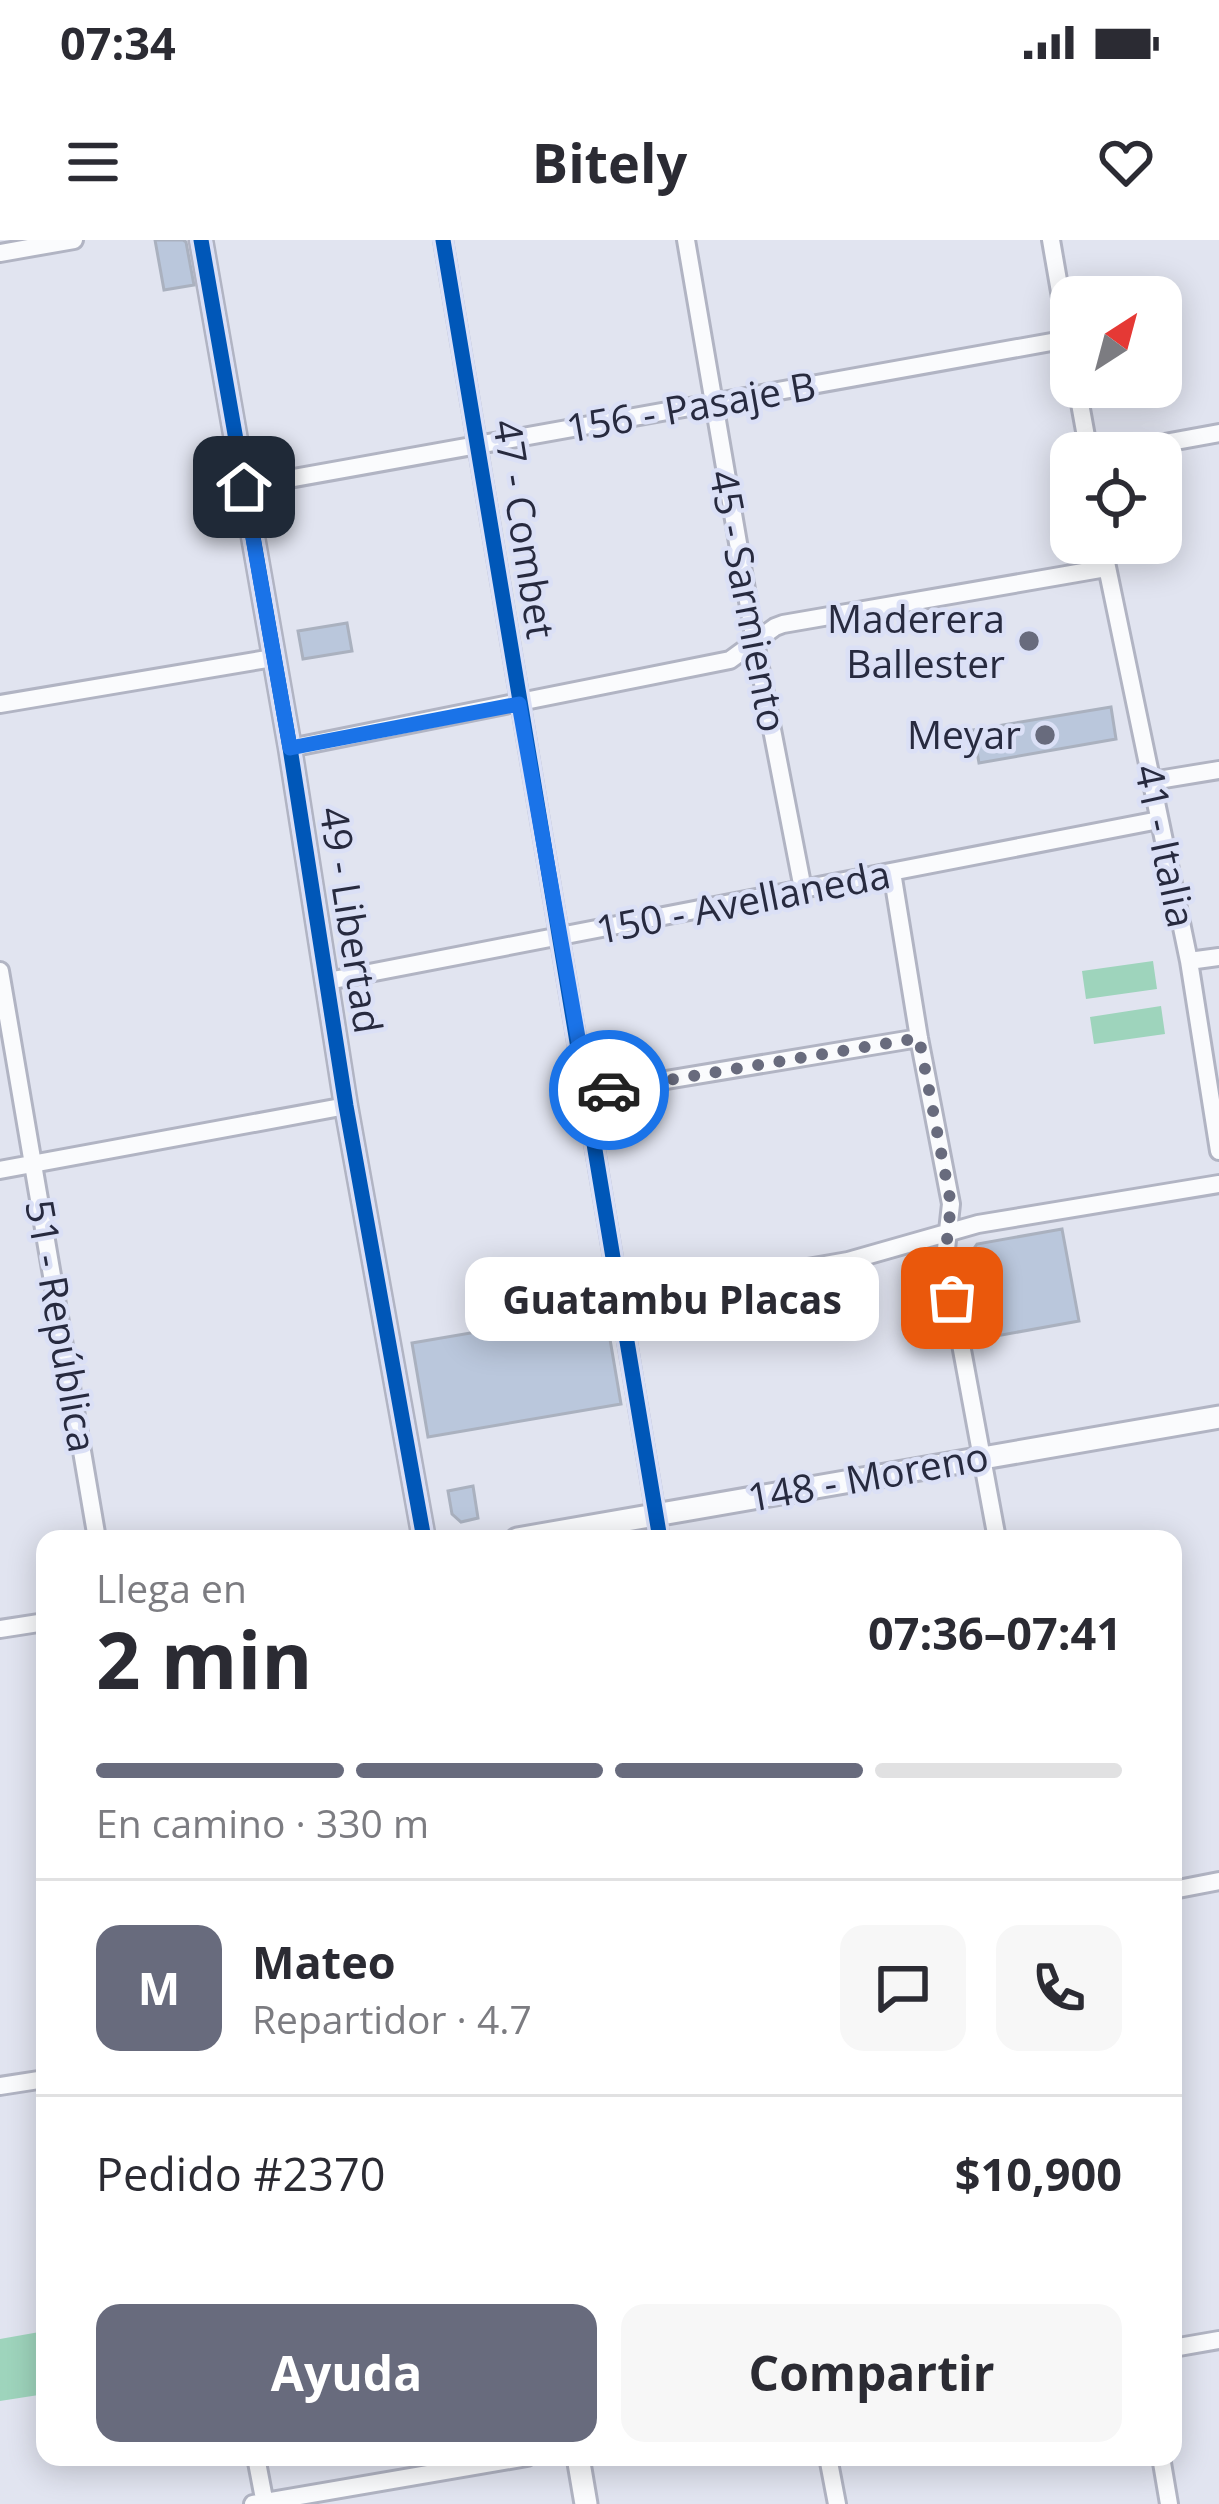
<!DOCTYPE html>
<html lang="es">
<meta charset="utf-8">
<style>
:root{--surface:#fff;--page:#f7f7f7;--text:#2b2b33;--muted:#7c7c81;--line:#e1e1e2;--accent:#686b7d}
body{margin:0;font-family:"Open Sans",sans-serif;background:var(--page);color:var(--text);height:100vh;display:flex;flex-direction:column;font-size:45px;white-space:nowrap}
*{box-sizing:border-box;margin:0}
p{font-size:39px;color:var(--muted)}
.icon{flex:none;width:66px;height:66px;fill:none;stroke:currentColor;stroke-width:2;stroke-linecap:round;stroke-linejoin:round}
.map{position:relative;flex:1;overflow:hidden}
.details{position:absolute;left:36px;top:1290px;width:1146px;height:936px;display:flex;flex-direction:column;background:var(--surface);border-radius:24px;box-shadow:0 6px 30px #0003}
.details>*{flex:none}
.needle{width:78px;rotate:36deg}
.fabs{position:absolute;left:1050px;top:36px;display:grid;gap:24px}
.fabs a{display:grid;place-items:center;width:132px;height:132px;border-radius:24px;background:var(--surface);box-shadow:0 6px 30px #0003;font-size:60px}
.pin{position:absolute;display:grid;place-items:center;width:102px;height:102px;color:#fff;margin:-51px;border-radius:24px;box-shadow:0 6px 18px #0006}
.courier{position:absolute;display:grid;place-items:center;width:120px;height:120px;margin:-60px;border:9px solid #1a73e8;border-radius:50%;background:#fff;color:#222;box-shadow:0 3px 15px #0007}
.bubble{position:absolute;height:84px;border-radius:24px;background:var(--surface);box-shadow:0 6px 30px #0003;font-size:39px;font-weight:700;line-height:84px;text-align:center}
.headline em{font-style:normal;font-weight:700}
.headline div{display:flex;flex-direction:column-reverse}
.headline{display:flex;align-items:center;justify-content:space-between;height:204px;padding:0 60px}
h1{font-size:78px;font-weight:700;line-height:90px}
.bar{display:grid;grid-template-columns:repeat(4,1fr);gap:18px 12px;align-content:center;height:144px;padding:0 60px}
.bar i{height:15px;border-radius:9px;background:var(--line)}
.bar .active{background:var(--accent)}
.bar p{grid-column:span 4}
.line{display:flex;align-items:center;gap:30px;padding:0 60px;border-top:3px solid var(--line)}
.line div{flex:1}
.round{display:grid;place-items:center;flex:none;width:126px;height:126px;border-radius:24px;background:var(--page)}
.primary-button{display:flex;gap:24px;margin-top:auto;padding:24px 60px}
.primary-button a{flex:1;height:138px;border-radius:24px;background:var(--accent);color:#fff;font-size:48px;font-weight:700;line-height:138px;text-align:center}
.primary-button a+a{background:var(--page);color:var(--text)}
.status{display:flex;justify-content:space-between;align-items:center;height:84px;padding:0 60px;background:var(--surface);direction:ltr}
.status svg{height:33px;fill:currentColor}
header{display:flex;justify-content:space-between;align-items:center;height:156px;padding:0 60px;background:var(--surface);font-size:54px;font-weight:700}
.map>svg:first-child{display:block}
.green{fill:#9ed4bc}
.building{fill:#bac7dc;stroke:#aab1bf;stroke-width:3}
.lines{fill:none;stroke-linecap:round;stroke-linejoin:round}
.minor-casing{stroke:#b1b4c3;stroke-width:22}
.tertiary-casing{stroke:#b1b4c3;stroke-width:27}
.minor{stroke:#fafbfd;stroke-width:16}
.tertiary{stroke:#fafbfd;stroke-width:21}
.cycleway-casing{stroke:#dbe0f6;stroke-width:22}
.cycleway{stroke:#0057b8;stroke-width:15}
.done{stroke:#686b7d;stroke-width:12;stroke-dasharray:0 21.6}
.route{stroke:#1a73e8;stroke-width:15}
.poi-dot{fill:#686b7d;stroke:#dbe0f6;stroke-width:4.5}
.labels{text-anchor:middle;stroke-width:9;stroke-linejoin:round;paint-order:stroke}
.street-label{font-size:39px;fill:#272a3f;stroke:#dbe0f6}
.poi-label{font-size:39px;fill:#272a3f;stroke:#dbe0f6;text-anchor:end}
</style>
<div class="status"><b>07:34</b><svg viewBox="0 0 49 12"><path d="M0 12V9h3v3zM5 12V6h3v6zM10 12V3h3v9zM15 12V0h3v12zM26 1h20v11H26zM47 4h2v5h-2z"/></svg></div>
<header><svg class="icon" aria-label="menu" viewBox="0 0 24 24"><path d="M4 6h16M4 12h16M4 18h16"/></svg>Bitely<svg class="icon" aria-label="heart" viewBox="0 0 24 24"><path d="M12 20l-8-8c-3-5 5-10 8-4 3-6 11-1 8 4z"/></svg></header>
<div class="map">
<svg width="1219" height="2264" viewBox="0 0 1219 2264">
<rect width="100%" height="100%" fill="#e1e4f0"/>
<path class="green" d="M1153,721L1157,749L1086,759L1082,731Z
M1161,766L1165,794L1094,804L1090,777Z
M45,2091V2154L0,2161V2099Z"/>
<path class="building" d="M155,0H183L186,2L194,45L164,50Z
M347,383L352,411L303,419L298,391Z
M1111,467L1116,499L979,523L973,490Z
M1062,989L1079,1081L985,1098L970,1014L977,1004Z
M605,1070L621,1164L428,1197L412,1103Z
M473,1246L478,1278L461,1282L452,1274L448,1251Z"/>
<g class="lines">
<defs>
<path id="minor" d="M443,0L660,1299
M686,0L755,402L803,649
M1051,0L1071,115
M0,13L74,0
M1077,147L1089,213
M1110,213L1219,193
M244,247L1068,99
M1102,303L1189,721L1219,911
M0,464L273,418
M290,508L730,420L775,387L783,384L1106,328
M1152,541L1219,530
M892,632L919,798L951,964L945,1018L997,1299
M1189,721L1219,717
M0,731L97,1299
M328,741L1159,580
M588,853L919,798
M0,930L346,866
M619,1061L848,1021L978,984L1219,944
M0,1389L45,1382
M1173,1650L1219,1641
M0,1846L45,1839
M1173,2108L1219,2100
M256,2217L265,2264
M828,2217L837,2264
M1161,2217L1169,2264
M253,2264L527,2217"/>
<path id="tertiary" d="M201,0L290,508L346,866L424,1299
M517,1299L1219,1177
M578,2217L586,2264"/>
</defs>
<use href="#minor" class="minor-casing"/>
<use href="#tertiary" class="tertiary-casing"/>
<use href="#minor" class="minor"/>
<use href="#tertiary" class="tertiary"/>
<defs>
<path id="cycleway" d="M201,0L290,508L346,866L424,1299
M443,0L660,1299"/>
</defs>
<use href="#cycleway" class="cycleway-casing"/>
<use href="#cycleway" class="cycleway"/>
</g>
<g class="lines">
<path class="done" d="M609,850L919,798L951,964L945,1018L952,1058"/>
<path class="route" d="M244,247L290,508L519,464L588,854L609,850"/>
</g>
<g class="poi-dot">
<circle cx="1029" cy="401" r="12"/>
<circle cx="1045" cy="495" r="12"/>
</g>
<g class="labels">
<g class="street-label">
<text transform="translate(691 167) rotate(-10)" y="14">156 - Pasaje B</text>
<text transform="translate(524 289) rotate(81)" y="14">47 - Combet</text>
<text transform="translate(748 361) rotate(79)" y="14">45 - Sarmiento</text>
<text transform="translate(1165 606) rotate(78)" y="14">41 - Italia</text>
<text transform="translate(743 662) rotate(-11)" y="14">150 - Avellaneda</text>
<text transform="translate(351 680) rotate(81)" y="14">49 - Libertad</text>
<text transform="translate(61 1086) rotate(80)" y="14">51 - República</text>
<text transform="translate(868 1237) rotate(-10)" y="14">148 - Moreno</text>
</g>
<g class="poi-label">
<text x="1005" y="393">Maderera<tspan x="1005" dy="45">Ballester</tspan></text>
<text x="1021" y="509">Meyar</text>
</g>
</g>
</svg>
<div class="fabs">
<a><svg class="needle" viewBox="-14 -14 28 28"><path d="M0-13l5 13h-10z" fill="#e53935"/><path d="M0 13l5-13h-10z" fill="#7c7c81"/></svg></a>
<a><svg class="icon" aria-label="locate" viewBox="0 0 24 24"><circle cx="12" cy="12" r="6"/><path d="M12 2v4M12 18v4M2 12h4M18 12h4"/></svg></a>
</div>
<div class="pin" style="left:952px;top:1058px;background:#ea580c"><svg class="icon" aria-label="bag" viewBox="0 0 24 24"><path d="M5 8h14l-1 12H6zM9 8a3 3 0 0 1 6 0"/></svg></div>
<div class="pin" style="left:244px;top:247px;background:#1f2937"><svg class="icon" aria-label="home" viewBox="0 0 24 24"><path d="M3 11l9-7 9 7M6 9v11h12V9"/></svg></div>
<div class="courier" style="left:609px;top:850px"><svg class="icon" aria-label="car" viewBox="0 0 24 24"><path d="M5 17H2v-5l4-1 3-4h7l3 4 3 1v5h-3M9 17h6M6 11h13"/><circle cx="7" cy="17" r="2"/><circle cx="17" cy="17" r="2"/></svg></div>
<div class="bubble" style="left:465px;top:1017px;width:414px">Guatambu Placas</div>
<section class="details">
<div class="headline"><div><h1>2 min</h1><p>Llega en</p></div><em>07:36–07:41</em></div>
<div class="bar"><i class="active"></i><i class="active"></i><i class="active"></i><i></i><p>En camino · 330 m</p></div>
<div class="line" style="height:216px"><b class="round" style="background:var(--accent);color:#fff">M</b><div><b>Mateo</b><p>Repartidor · 4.7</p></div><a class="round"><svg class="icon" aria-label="chat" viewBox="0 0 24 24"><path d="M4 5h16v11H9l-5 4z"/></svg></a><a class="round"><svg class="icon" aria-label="phone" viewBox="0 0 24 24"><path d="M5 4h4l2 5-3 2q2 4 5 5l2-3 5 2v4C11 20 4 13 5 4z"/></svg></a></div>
<div class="line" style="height:156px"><div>Pedido #2370</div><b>$10,900</b></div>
<div class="primary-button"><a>Ayuda</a><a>Compartir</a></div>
</section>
</div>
